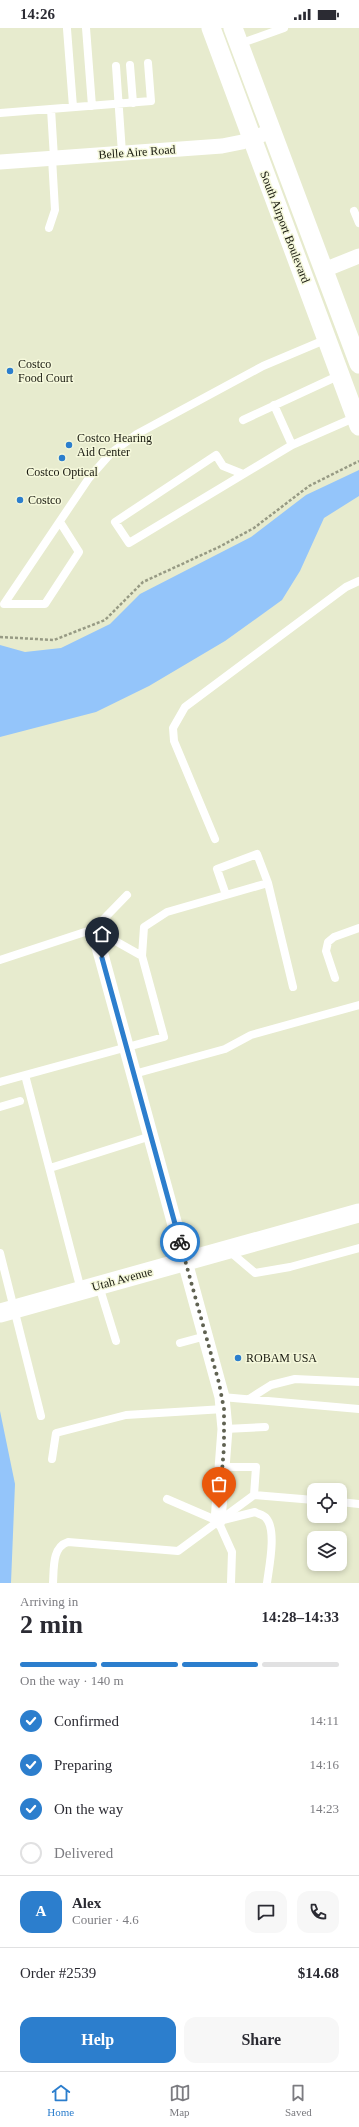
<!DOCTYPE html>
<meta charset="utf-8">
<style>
:root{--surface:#fff;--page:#f7f7f7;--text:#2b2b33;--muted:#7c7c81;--line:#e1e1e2;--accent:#2c7ecd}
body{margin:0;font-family:Georgia,serif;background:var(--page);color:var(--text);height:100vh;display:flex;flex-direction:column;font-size:15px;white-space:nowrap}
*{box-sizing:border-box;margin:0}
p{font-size:13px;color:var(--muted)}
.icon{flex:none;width:22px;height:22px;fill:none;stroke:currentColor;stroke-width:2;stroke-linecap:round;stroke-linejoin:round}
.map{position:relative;height:1555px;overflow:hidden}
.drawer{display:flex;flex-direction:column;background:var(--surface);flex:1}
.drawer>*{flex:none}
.controls{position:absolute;left:307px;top:1455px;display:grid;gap:8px}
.controls a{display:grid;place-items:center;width:40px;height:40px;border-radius:8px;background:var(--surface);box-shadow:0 2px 6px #0003;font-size:20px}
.pin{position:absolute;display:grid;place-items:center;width:34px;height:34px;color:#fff;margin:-41px -17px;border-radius:50% 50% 50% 0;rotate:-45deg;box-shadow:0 0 4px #0007}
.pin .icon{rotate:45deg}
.courier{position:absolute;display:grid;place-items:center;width:40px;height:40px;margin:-20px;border:3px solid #2c7ecd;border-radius:50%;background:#fff;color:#222;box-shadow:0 1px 5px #0007}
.head em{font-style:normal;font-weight:700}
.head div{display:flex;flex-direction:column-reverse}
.head{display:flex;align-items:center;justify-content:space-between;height:68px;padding:0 20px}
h1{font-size:26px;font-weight:700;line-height:30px}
.bar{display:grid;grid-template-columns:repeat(4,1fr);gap:6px 4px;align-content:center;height:48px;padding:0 20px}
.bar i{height:5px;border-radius:3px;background:var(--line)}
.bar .on{background:var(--accent)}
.bar p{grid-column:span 4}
.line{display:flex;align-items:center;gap:10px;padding:0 20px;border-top:1px solid var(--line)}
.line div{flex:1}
.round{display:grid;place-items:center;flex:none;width:42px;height:42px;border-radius:12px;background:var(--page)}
ol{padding:0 20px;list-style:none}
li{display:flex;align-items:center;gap:12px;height:44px}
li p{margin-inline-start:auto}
li .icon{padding:4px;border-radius:50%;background:var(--accent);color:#fff;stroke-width:4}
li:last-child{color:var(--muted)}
li i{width:22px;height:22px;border:2px solid var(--line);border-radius:50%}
.cta{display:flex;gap:8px;margin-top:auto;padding:8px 20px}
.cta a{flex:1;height:46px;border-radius:12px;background:var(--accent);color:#fff;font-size:16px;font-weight:700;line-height:46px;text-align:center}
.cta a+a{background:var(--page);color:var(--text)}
.status{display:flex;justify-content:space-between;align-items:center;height:28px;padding:0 20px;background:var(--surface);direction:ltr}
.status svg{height:11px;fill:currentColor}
.dock{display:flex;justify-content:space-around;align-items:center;height:56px;border-top:1px solid var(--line);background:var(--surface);font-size:11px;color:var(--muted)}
.dock a{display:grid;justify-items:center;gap:2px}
.dock .on{color:var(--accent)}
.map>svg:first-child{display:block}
.water{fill:#94c5fa}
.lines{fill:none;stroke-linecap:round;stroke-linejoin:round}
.path{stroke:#979a84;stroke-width:2.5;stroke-dasharray:3 2;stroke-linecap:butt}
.service{stroke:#fff;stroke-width:8}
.minor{stroke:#fff;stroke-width:15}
.tertiary{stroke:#fff;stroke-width:19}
.done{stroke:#606252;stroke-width:4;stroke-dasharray:0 7.2}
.route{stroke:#2c7ecd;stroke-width:5}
.poi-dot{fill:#2c7ecd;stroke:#f5f8db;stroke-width:1.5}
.labels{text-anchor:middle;stroke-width:3;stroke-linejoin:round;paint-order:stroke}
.street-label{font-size:12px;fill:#18190f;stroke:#f5f8db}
.poi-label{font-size:12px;fill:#18190f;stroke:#f5f8db;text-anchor:start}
</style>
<div class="status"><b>14:26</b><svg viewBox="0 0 49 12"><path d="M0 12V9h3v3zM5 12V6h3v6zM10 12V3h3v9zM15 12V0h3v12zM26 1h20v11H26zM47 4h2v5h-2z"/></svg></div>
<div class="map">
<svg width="359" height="1555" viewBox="0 0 359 1555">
<rect width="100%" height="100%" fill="#e7ebce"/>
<path class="water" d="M359,442V468L324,490L300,543L282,572L225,613L149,658L96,684L0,709V617L25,624L61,620L110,596L140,566L251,509L306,467Z
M0,1383L15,1456L11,1555H0Z"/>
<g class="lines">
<path class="path" d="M0,609L54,612L105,592L143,554L219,519L254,500L309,458L359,433"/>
<path class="service" d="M86,0L92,78
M67,1L73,79
M239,16L284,0
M130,37L133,75
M116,38L122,125
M51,81L54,130
M0,85L151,73L148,35
M354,183L359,195
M49,200L55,182L52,130
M243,392L340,347
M292,417L356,389
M243,446L223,438L216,427L115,494L129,515L292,417L274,377
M60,494L79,524L45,576H4L89,450L111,425L137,406L263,338L327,311
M215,811L174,713L173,700L185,679L346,559L359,553
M268,855L293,959
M94,901L142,928
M0,932L94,901L127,867
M335,950L326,923L328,914L334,909L359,900
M134,1046L225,1021L251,1007L359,977
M25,1047L81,1262
M0,1054L164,1009L142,928L144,899L167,884L268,855L257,826L217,841L226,867
M0,1079L20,1073
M50,1140L151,1108
M228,1222L255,1245L290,1239L359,1220
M0,1225L41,1388
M99,1258L116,1313
M180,1315L206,1308
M222,1369L359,1381
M249,1371L271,1357L295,1351L359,1354
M225,1401L265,1399
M52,1431L56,1405L126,1387L224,1381
M254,1467L314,1472
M167,1471L218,1493L232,1524L231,1555
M340,1474L359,1476
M223,1492L255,1484C258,1486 264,1487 266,1490C277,1502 269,1539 267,1555
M53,1555C54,1540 52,1519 68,1514L178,1523L254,1467L256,1439H223"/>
<path class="minor" d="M0,134L222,118L242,114L272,103
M324,242L359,228
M94,901L222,1369L225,1401L218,1493"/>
<path class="tertiary" d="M211,0L359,398
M233,0L359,336
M0,1285L359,1185"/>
</g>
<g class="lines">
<path class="done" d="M180,1214L219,1355L224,1381V1419L219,1480"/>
<path class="route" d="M102,930L180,1214"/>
</g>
<g class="poi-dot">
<circle cx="10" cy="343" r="4"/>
<circle cx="69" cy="417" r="4"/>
<circle cx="62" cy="430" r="4"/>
<circle cx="20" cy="472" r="4"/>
<circle cx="238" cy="1330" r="4"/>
</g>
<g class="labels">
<g class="street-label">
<text transform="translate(137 124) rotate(-4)" y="4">Belle Aire Road</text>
<text transform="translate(285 199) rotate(69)" y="4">South Airport Boulevard</text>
<text transform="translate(122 1251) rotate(-15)" y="4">Utah Avenue</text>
</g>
<g class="poi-label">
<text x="18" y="340">Costco<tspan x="18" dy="14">Food Court</tspan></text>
<text x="77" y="414">Costco Hearing<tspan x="77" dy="14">Aid Center</tspan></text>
<text x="62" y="448" text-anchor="middle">Costco Optical</text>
<text x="28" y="476">Costco</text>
<text x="246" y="1334">ROBAM USA</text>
</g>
</g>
</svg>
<div class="controls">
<a><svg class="icon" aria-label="locate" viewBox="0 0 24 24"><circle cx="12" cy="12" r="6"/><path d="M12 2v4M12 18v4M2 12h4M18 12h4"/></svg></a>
<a><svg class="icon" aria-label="layers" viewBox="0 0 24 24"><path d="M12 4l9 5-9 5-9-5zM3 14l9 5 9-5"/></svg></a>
</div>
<div class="pin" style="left:219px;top:1480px;background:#ea580c"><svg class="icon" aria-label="bag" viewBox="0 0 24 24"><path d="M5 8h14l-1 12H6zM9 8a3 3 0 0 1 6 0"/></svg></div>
<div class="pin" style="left:102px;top:930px;background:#1f2937"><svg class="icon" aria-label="home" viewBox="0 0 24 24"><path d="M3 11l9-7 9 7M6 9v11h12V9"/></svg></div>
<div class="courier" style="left:180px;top:1214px"><svg class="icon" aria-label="bike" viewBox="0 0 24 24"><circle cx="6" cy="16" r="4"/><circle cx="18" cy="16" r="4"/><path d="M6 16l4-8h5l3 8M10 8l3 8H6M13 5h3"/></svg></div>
</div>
<section class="drawer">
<div class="head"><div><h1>2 min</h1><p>Arriving in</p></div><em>14:28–14:33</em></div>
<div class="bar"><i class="on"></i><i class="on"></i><i class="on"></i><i></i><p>On the way · 140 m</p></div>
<ol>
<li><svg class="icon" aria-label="check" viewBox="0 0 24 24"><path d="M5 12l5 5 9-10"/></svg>Confirmed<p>14:11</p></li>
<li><svg class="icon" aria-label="check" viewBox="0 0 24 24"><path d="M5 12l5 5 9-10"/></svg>Preparing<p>14:16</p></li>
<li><svg class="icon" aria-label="check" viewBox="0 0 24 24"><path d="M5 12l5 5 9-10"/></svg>On the way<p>14:23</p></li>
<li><i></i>Delivered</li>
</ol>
<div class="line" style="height:72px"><b class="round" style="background:var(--accent);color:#fff">A</b><div><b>Alex</b><p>Courier · 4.6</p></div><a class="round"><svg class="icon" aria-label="chat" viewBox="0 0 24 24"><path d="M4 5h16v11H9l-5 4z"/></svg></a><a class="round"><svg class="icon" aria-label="phone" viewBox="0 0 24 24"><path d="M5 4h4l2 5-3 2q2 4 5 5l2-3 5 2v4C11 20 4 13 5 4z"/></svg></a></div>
<div class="line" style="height:52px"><div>Order #2539</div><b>$14.68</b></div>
<div class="cta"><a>Help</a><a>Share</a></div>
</section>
<nav class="dock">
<a class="on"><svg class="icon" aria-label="home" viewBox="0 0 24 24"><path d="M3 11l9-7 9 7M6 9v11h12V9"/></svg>Home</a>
<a><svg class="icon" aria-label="map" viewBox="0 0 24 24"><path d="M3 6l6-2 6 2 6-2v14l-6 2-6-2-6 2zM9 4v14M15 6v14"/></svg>Map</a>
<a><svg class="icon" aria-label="saved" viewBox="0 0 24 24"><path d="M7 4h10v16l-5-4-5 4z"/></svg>Saved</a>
</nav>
